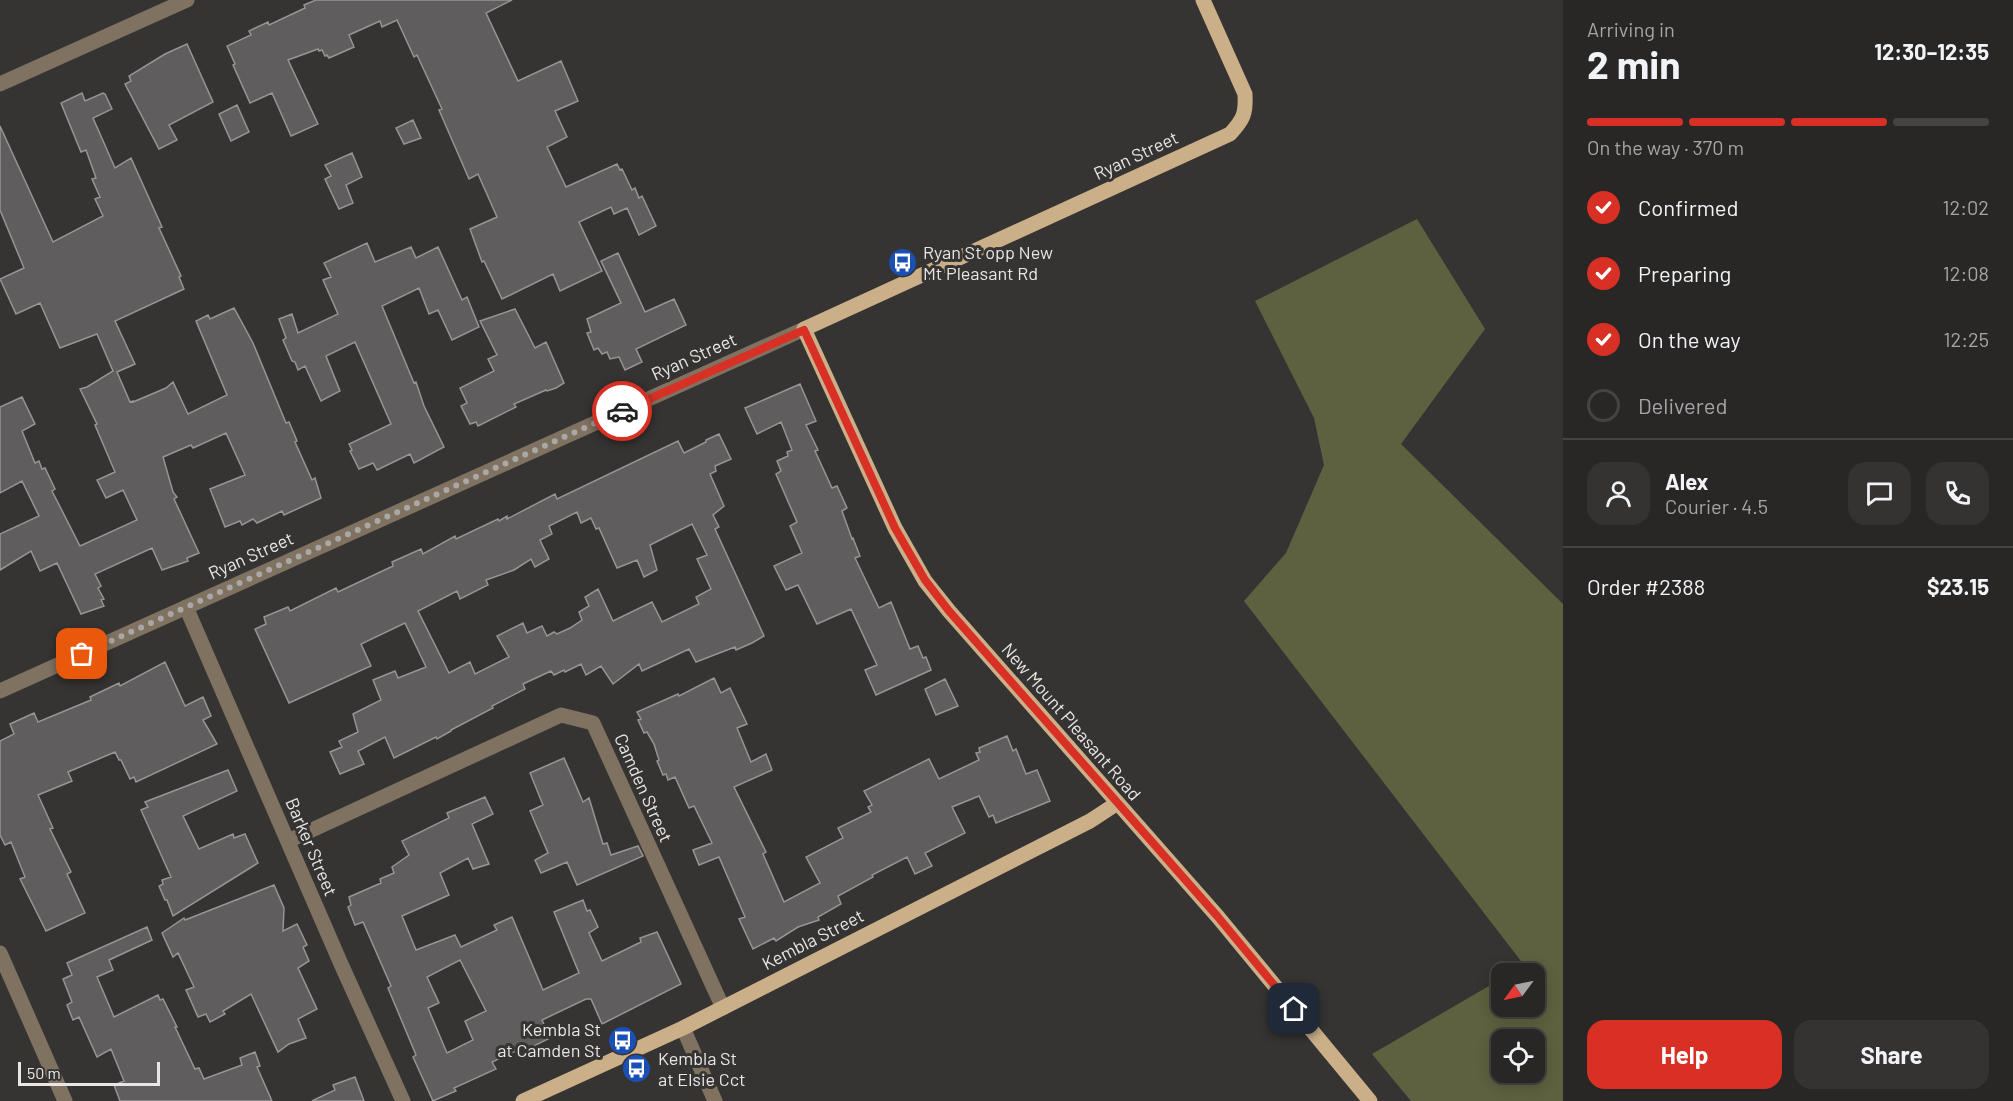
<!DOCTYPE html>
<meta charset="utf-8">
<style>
:root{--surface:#282726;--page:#343332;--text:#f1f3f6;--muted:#a5a5a7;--line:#444443;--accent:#d93025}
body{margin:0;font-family:Barlow,sans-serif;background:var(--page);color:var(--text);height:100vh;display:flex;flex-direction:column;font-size:22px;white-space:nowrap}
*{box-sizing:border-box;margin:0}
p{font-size:20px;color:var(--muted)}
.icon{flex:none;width:33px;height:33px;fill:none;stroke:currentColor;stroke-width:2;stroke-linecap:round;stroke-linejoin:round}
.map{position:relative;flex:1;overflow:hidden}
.details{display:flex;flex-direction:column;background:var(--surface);width:450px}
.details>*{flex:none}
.needle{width:39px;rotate:237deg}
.tools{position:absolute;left:1491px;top:963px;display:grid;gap:12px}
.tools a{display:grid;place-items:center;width:54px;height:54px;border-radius:12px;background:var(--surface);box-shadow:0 3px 15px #0003,0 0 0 2px var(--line);font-size:30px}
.scale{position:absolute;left:18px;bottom:15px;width:142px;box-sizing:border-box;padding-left:6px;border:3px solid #e8e6e6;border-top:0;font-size:16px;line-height:21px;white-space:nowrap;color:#e8e6e6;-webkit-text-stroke:4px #363432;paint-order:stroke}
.pin{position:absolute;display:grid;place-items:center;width:51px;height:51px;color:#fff;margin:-26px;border-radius:12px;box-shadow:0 3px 9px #0006}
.courier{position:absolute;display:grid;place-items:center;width:60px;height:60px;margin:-30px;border:4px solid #d93025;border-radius:50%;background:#fff;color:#222;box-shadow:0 2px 8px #0007}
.head em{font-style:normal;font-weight:700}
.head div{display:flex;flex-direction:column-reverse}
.head{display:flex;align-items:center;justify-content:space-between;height:102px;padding:0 24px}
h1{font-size:39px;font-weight:700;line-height:45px}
.bar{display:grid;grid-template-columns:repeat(4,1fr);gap:9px 6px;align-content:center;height:72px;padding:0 24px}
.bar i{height:8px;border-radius:4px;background:var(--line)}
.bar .on{background:var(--accent)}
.bar p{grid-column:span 4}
.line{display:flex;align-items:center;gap:15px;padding:0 24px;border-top:2px solid var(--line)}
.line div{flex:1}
.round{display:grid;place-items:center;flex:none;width:63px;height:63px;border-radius:18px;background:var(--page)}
ol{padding:0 24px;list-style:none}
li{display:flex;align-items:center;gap:18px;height:66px}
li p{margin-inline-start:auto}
li .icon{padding:6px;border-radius:50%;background:var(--accent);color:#fff;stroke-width:4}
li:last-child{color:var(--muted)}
li i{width:33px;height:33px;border:3px solid var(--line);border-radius:50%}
.cta{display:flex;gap:12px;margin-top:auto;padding:12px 24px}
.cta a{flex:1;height:69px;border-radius:18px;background:var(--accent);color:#fff;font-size:24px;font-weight:700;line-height:69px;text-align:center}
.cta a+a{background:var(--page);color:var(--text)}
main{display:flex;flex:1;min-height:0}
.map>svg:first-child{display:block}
.grass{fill:#5d613f;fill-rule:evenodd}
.building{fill:#605d5f;stroke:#979496;stroke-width:1.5;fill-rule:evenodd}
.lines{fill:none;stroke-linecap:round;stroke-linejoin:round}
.minor{stroke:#807260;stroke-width:15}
.major{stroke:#cbaf89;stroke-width:15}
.done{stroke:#aaa8a7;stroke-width:6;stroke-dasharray:0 10.8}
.route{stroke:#d93025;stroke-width:8}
.labels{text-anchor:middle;stroke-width:6;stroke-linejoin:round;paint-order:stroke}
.street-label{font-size:18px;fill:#e8e6e6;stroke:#363432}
.poi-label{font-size:18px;fill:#e8e6e6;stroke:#363432;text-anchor:start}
</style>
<main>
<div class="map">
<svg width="1563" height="1101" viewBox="0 0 1563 1101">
<rect width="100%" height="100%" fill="#363432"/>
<path class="grass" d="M1417,219L1485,329L1401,444L1563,604V1101H1411L1372,1054L1501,979L1502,1006H1534V974L1511,973L1524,965L1244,601L1286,553L1324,465L1314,418L1255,301ZM1502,1040H1534V1072H1502Z"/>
<path class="building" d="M316,0H512L486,13L518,81L561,61L578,101L555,111L567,137L547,147L566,187L617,164L620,170L622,169L632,190L635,188L639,198L642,196L656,226L639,235L627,208L614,214L611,207L579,222L602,271L560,291L553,274L502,299L484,261L482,262L470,229L497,217L478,174L469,179L439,110L442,109L417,55L414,57L397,20L382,27L380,21L349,35L354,47L329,58L327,55L325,56L322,50L319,51L318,49L288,60L318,124L291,136L272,93L250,103L233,65L235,64L227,46L251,35L249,31L268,22L269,25L305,8L304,5Z
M187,44L213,102L169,125L177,140L159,149L125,84L131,81L129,76L165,54Z
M82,93L85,101L103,93L105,94L112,109L93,118L115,168L131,158L162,227L159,228L181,276L179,277L184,289L115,321L135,364L117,372L130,402L133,401V402L166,388L173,382L188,414L227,395L196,321L208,315L210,319L234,308L253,343L286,423L289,422L297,441L295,442L312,480L315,478L321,498L284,515L282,511L257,523L253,519L242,525L240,521L225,527L210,489L245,475L226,433L193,448L191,445L163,457L173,492L177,497L174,499L199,553L187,558L188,561L162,570L152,548L95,574L101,586L98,588L104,599L101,600L104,606L81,614L57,563L40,571L31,551L0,570V534L39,516L22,481L0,493V407L22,397L35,424L22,431L35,463L39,461L42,469L45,468L55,489L52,491L80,546L137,520L123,490L106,498L97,480L115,472L95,425L97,424L80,389L87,387L113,371L97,334L60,348L40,303L16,314L0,279L24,268L0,210V126L53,242L103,216L95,199L100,197L92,179L96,178L86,150L81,152L61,103Z
M237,105L249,132L231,141L219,114Z
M413,120L421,138L404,144L396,128Z
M352,153L362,177L346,185L353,203L339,209L325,179L331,176L325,165Z
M367,243L375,262L411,247L416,258L438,247L462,300L467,297L479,327L452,340L438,310L429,314L419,288L382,306L414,383L416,382L424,406L444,447L414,463L410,454L377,470L373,463L359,469L350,451L352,450L349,444L391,424L355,342L326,356L340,391L321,401L305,366L298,370L295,362L292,361L283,340L286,338L279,319L292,314L298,333L338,314L323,280L331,277L324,263Z
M618,253L645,312L674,299L686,325L636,349L642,362L625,370L619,357L610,359L607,352L602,354L598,348L594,350L587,333L591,332L587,319L621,303L601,261Z
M515,309L535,348L546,342L564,383L556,388L547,391L546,390L514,404L516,407L478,426L476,422L470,424L461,406L467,403L460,388L494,371L488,359L497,355L480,321Z
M800,384L816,421L806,425L818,450L815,451L832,488L837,486L847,508L842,511L852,539L853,538L860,556L855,558L879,608L891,602L910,649L918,646L923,658L926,657L931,670L876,695L865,670L877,665L851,609L817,624L798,585L786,590L774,566L802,553L790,526L797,522L776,474L781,471L777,461L788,456L787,452L792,450L781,422L757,434L745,408Z
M719,434L731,459L715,466L716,471L710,474L724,506L713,515L719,527L715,529L764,636L752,643L736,650L735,647L696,662L689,649L642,671L639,664L613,684L601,666L586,675L581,664L565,672L564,670L554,675L551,671L523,684L525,689L492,706L493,708L451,730V731L437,739L436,737L394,758L385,737L358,751L364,764L340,774L330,752L342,747L339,741L358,732L353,714L381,700L373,680L395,671L398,678L426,667L405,623L361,644L371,666L289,703L255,629L266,624L264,617L288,607L290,611L336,588L338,592L393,566L392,562L421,549L423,554L455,536L456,539L498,519L499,521L507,516V519L555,494L557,499L678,441L684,453L706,442V440ZM577,512L581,523L591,518L596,529L599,528L617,568L637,560L644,577L657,570L650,545L692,524L707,555L697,559L711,589L696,597L699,604L662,622L652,602L613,621L598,589L585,597L589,606L579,612L582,620L570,628L557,634L554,632L547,636L542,626L527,633L523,623L497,636L509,657L475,674L470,662L449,673L418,611L457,591L460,599L488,585L486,580L514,570L531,559L535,567L549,559L540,540L552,534L549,526Z
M165,662L185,706L203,697L211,716L203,720L217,744L136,782L134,777L130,779L121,760H119L115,752L68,772L72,781L38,795L53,828L50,829L71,872L67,874L85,913L46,931L20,879L25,877L11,842L5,845L0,835V741L14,734L10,724L34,713L38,722L91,700L90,697L119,683L120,686Z
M714,678L721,693L730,688L747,724L737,728L751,762L766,754L772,770L734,787L766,852L763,854L784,902L820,883L806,857L843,838L838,828L871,812L868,807L872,805L864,791L929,759L939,779L979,760L976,753L980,752L979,748L1007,736L1013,751L1016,749L1026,774L1037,770L1050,801L996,823L993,815L989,817L979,796L952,807L965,833L925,853L932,866L915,874L907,857L872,875L873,877L838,896L841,904L818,917L819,920L798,927L776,941L774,938L753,949L739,919L745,917L719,857L699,865L693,850L712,843L694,806L689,808L675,777L668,780L666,774L663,775L657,761L659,760L654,744L647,732L644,733L638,720L641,719L637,712L678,694L679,696Z
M945,679L958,706L936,715L925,689Z
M564,758L583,802L589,798L603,844L607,843L611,855L638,846L643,856L577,885L567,862L541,873L535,860L548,853L530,811L543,805L530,773Z
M228,770L237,791L183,816L199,849L233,834L234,838L245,834L258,863L173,916L167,900H165L159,886L163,884L162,880L171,877L141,810L148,807L145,802Z
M485,797L493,814L472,824L489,864L473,869L468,858L440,873L449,895L402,916L416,950L455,935L461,947L497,930L494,925L512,917L543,990L579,973L554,912L583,900L587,911L590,910L598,927L589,933L602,961L641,942L640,938L657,932L681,984L602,1024L591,999H586L542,1020L550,1038L528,1049L527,1046L492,1062L496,1069L454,1088L456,1091L433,1101L413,1057L416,1055L388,988L391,986L363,922L355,925L348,907L351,905L349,897L381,883L380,879L394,873L392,867L409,855L402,841L449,818L447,813ZM460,960L486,1011L465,1021L473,1040L447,1053L428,1008L439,1003L427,977Z
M274,885L284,908L283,931L297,924L307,945L303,947L309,961L298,968L317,1009L298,1019L306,1038L289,1044L278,1052L251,994L223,1011L225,1014L210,1022L206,1014L198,1017L186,990L194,987L178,953L173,957L162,933L184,918L185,920Z
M147,927L152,940L109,960L113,970L97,977L114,1017L158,995L160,1000L163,999L177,1027H175L195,1069L199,1068L204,1079L242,1065L240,1058L255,1052L260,1066L257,1067L272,1101H120L114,1085L124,1081L111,1049L97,1057L79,1017L73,1020L67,1005L72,1002L63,979L72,975L67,963Z
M355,1077L364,1101H312L335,1090L333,1085Z"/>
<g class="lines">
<path class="minor" d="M0,84L187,0
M186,607L341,964L403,1101
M0,691L804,329
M288,841L561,715L593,723L723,1008
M0,953L65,1101
M683,1028L715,1101"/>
<path class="major" d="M1203,0L1245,94C1246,113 1244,119 1230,134L804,329L895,528L925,581L949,611L1218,917L1370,1101
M523,1101L683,1028L1090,821L1116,804"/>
</g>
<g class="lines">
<path class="done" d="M82,654L622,411"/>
<path class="route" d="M622,411L804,330L895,528L925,580L949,611L1218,917L1294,1009"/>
</g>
<defs>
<symbol id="bus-disc" viewBox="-11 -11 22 22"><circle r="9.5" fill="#1a4fb4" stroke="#363432"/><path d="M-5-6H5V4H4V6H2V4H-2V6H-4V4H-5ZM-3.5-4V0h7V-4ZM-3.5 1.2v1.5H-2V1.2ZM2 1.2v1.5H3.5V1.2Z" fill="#fff"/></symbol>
</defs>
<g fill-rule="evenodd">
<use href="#bus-disc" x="886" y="246" width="33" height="33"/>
<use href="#bus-disc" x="606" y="1024" width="33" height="33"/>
<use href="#bus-disc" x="620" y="1052" width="33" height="33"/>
</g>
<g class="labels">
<g class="street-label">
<text transform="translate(1136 156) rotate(-25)" y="6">Ryan Street</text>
<text transform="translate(694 357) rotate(-24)" y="6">Ryan Street</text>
<text transform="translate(251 556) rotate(-24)" y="6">Ryan Street</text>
<text transform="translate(1071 722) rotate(49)" y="6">New Mount Pleasant Road</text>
<text transform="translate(643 788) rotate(66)" y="6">Camden Street</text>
<text transform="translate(311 847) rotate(67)" y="6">Barker Street</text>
<text transform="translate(813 940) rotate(-27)" y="6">Kembla Street</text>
</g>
<g class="poi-label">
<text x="923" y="259">Ryan St opp New<tspan x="923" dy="21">Mt Pleasant Rd</tspan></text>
<text x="601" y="1036" text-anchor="end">Kembla St<tspan x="601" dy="21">at Camden St</tspan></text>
<text x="658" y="1065">Kembla St<tspan x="658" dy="21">at Elsie Cct</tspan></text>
</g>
</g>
</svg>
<div class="tools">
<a><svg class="needle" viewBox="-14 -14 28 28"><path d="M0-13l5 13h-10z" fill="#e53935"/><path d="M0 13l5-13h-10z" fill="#a5a5a7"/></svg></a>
<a><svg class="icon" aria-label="locate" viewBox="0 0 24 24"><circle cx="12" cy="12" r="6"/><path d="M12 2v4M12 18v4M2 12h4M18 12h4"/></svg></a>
</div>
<div class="scale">50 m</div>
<div class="pin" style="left:82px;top:654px;background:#ea580c"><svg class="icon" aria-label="bag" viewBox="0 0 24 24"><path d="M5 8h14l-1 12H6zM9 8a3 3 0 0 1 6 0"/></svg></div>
<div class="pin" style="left:1294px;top:1009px;background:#1f2937"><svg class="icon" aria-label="home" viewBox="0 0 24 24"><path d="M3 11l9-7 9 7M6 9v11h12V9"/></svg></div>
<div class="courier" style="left:622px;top:411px"><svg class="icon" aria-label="car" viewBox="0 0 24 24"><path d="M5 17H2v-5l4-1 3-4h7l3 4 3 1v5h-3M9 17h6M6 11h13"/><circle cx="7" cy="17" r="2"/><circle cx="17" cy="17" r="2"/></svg></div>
</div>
<section class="details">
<div class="head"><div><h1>2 min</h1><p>Arriving in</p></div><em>12:30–12:35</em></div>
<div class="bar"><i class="on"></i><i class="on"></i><i class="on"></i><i></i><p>On the way · 370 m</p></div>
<ol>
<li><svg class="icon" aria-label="check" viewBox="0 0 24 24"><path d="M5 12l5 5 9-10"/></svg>Confirmed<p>12:02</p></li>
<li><svg class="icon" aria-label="check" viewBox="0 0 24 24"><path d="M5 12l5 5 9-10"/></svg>Preparing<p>12:08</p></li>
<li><svg class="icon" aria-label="check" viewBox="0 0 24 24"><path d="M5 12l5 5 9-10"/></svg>On the way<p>12:25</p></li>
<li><i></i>Delivered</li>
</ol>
<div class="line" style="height:108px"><a class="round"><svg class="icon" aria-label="person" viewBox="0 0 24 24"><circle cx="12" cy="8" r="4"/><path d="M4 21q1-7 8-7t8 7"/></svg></a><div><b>Alex</b><p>Courier · 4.5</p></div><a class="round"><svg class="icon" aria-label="chat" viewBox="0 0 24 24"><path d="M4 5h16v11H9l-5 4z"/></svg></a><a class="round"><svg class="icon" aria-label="phone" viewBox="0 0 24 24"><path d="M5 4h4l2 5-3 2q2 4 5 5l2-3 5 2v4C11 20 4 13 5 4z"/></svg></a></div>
<div class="line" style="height:78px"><div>Order #2388</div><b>$23.15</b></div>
<div class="cta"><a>Help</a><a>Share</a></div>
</section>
</main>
